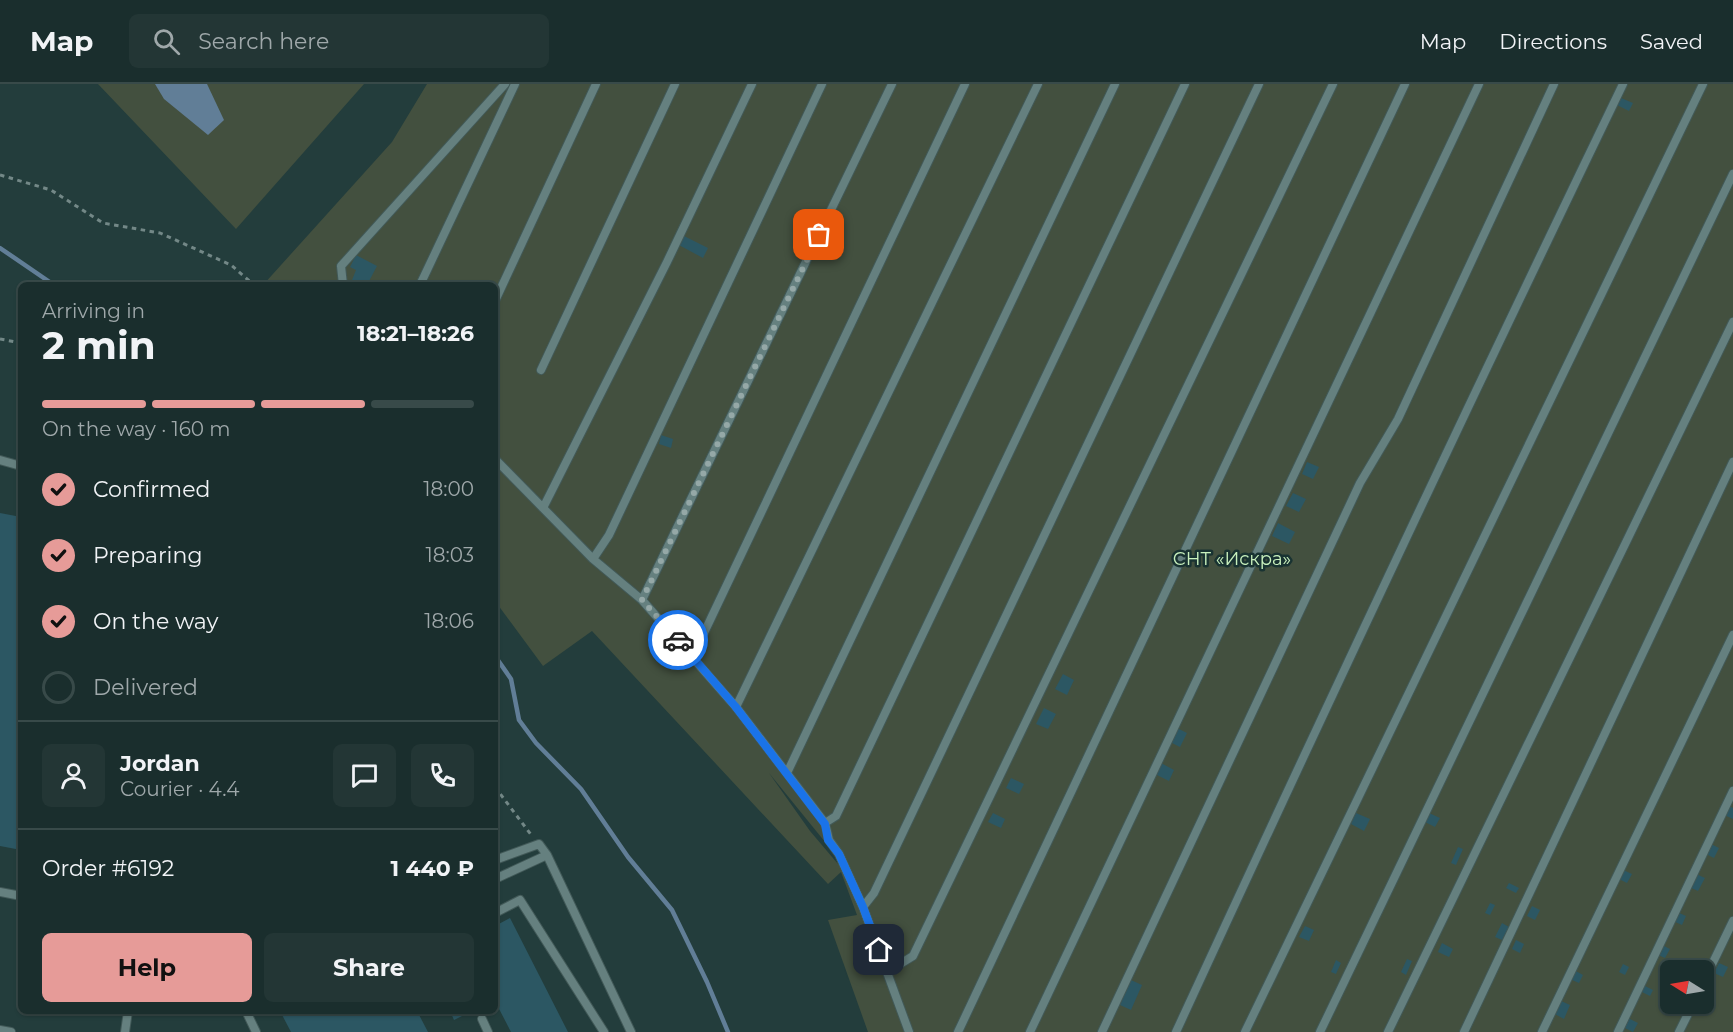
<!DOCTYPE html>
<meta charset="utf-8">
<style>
:root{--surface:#1a2e2d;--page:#233635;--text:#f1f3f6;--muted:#9fa8aa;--line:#384a49;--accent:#e69b98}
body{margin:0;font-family:Montserrat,sans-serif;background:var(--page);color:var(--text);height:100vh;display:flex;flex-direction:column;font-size:22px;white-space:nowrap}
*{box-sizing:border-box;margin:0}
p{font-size:20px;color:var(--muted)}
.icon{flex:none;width:33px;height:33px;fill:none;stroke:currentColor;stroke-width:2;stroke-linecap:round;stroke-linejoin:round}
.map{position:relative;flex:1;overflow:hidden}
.details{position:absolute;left:18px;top:198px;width:480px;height:732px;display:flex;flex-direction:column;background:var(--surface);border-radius:9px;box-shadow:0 2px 4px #0004,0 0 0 2px var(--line)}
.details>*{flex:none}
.needle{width:39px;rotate:281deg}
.buttons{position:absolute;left:1660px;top:876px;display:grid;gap:12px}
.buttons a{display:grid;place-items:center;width:54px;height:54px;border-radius:9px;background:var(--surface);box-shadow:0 2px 4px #0004,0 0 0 2px var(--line);font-size:30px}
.pin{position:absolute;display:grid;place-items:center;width:51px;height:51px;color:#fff;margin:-26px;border-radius:12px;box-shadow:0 3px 9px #0006}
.courier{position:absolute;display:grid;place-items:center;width:60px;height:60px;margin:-30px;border:4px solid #1a73e8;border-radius:50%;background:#fff;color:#222;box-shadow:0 2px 8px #0007}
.summary em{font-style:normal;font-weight:700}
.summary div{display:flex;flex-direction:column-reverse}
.summary{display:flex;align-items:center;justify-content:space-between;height:102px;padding:0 24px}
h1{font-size:39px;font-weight:700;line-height:45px}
.bar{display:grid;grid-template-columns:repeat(4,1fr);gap:9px 6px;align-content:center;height:72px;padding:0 24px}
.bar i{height:8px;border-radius:4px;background:var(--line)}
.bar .current{background:var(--accent)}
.bar p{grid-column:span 4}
.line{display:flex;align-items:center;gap:15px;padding:0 24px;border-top:2px solid var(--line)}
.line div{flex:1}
.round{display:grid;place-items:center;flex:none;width:63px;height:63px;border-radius:9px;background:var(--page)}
ol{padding:0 24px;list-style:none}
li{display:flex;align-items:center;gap:18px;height:66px}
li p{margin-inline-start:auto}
li .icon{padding:6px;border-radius:50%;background:var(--accent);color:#111;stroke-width:4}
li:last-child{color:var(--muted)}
li i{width:33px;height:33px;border:3px solid var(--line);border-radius:50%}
.action{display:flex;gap:12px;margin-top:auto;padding:12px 24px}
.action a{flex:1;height:69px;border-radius:9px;background:var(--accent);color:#111;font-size:24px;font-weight:700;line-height:69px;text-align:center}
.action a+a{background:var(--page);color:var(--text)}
header{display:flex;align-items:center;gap:36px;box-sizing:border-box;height:84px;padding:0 30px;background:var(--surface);border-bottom:2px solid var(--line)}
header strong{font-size:28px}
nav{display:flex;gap:33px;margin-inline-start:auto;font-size:21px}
.search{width:420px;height:54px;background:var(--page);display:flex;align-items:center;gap:15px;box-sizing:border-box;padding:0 21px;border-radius:9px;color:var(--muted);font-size:22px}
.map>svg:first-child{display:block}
.green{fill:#43503f;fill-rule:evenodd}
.water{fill:#617e97}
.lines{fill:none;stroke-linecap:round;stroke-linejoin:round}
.stream{stroke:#617e97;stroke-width:4.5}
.building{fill:#2c5763}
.service-casing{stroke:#425958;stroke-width:10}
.path{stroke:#738887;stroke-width:3;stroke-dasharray:4.5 4.5;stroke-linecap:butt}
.service{stroke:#65807f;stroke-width:8}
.done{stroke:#95a8a7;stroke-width:6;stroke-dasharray:0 10.8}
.route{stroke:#1a73e8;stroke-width:8}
.labels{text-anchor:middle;stroke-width:5;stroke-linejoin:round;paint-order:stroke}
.park-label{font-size:18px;fill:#c9f1bd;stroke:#193332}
</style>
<header>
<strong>Map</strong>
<div class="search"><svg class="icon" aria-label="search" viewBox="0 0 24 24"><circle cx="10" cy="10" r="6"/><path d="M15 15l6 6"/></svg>Search here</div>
<nav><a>Map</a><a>Directions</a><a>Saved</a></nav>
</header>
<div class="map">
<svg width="1733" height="948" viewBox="0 0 1733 948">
<rect width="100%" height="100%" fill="#233d3c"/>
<path class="green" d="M98,0H364L236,145Z
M427,0H1733V948H868L828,836L857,831L841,788L828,800L592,547L543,582L495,517V201H263L392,58ZM769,689L834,769L838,780L810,747ZM1671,886H1704V920H1671Z"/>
<path class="water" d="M155,0H207L224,36L208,51L164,15Z"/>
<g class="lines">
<path class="stream" d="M0,164L54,201
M495,572L511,595L519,636L536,659L581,705L628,773L672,826L707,898L728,948"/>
</g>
<path class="building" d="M1621,14L1633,19L1629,27L1617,21Z
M682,151L708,164L703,174L677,160Z
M356,171L377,182L367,201H362L352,196L356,186L350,183Z
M661,351L673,355L671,364L659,360Z
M1307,378L1319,383L1313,395L1302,390Z
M1293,409L1306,415L1299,428L1286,422Z
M0,429L21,433V766L0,762Z
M1278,439L1295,448L1289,460L1272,452Z
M1063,590L1074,596L1067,611L1055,605Z
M1044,624L1056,630L1048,645L1036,640Z
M1177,644L1187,649L1180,663L1170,658Z
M1161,679L1174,686L1169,697L1155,690Z
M1011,694L1024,700L1019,710L1006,704Z
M1725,719L1733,724V735L1720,729Z
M993,729L1005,735L1001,744L988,738Z
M1356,729L1370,735L1364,747L1351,740Z
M1429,729L1440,734L1435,743L1425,738Z
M1707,758L1719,764L1714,774L1702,768Z
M1458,763L1463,765L1456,781L1451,779Z
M1621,785L1632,790L1627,799L1617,794Z
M1694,789L1705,794L1698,807L1687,802Z
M1509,799L1519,804L1516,809L1506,804Z
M1490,819L1495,821L1490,831L1485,829Z
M1532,822L1540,826L1535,836L1527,832Z
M1675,827L1686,832L1682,841L1671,836Z
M510,834L568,948H511L495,917V842Z
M1502,839L1509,843L1502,856L1495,853Z
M1305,842L1314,846L1309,857L1299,853Z
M1516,856L1524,860L1520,869L1512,865Z
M1442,859L1453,865L1449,873L1438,868Z
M1660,860L1670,865L1665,874L1656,870Z
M1407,875L1412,877L1406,891L1401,888Z
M1336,876L1341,879L1336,890L1331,888Z
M1719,879L1728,883L1723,893L1714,889Z
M1623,880L1629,883L1625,891L1619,888Z
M1574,886L1583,891L1579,899L1570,895Z
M1131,896L1142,901L1131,926L1120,921Z
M1643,901L1653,906L1650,912L1640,907Z
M1559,916L1570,921L1564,935L1553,929Z
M1699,920L1709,922L1707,928L1697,923Z
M280,927H417L428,948H291Z
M450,927H472L454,936Z
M1628,934L1638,939L1633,948L1623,943Z"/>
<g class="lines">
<defs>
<path id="service" d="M343,201L341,182L505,0
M420,201L515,0
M495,217L596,0
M541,286L675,0
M495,375L593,475L642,516L736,623L825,739L829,756L839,770L863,823L909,948
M0,376L21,382
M543,424L667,178L752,0
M593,475L609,451L822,0
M642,516L892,0
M693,572L965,0
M736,623L1038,0
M787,689L1115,0
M825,739L836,732L1185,0
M495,776L539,760L547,771L631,948
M495,795L547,771
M0,808L21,812
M863,823L874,809L1259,0
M495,829L520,816L604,948
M887,888L913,872L1333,0
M1704,897L1733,837
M246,927L256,948
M482,935L488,948
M0,946L11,948
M125,948L128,927
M958,948L1405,0
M1030,948L1479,0
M1102,948L1360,399L1398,335L1554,0
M1176,948C1322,631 1471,315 1623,0
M1245,948L1703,0
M1320,948L1733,90
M1388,948L1733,238
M1464,948L1733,378
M1542,948L1733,551
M1618,948L1733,707
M1679,948L1693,920"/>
</defs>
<use href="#service" class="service-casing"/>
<path class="path" d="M0,91L51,106L103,139L160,149L231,181L254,201
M0,255L21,259
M495,703L532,752"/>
<use href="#service" class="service"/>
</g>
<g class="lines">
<path class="done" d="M678,556L642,516L819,151"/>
<path class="route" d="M678,556L735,622L825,740L828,756L839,770L863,823L879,866"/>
</g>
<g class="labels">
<g class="park-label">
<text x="1232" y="481">СНТ «Искра»</text>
</g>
</g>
</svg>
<div class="buttons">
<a><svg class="needle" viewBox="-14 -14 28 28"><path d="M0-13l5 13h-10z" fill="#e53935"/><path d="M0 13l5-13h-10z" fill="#9fa8aa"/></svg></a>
</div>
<div class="pin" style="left:819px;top:151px;background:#ea580c"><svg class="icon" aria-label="bag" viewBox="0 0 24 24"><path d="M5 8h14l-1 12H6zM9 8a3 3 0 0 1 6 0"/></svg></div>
<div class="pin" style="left:879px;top:866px;background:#1f2937"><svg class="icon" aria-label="home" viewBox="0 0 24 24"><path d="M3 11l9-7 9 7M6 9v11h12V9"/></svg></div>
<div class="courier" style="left:678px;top:556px"><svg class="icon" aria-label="car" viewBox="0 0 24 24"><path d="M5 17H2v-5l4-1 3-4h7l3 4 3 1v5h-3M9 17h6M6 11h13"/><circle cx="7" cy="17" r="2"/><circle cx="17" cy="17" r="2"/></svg></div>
<section class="details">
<div class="summary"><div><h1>2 min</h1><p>Arriving in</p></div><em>18:21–18:26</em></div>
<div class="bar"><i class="current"></i><i class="current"></i><i class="current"></i><i></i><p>On the way · 160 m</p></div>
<ol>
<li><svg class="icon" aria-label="check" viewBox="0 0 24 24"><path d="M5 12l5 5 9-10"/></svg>Confirmed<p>18:00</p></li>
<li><svg class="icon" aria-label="check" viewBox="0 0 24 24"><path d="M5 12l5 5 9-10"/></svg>Preparing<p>18:03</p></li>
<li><svg class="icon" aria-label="check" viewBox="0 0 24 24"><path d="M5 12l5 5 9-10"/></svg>On the way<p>18:06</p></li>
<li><i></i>Delivered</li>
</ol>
<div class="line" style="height:108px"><a class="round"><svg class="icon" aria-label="person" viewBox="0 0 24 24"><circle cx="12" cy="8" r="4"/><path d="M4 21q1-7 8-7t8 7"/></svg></a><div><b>Jordan</b><p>Courier · 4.4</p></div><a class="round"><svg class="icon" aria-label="chat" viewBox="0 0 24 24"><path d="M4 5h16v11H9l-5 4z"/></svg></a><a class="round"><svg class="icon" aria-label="phone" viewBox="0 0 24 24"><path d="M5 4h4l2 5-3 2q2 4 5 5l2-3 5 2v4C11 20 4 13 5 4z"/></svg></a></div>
<div class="line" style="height:78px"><div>Order #6192</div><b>1 440 ₽</b></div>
<div class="action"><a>Help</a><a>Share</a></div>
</section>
</div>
